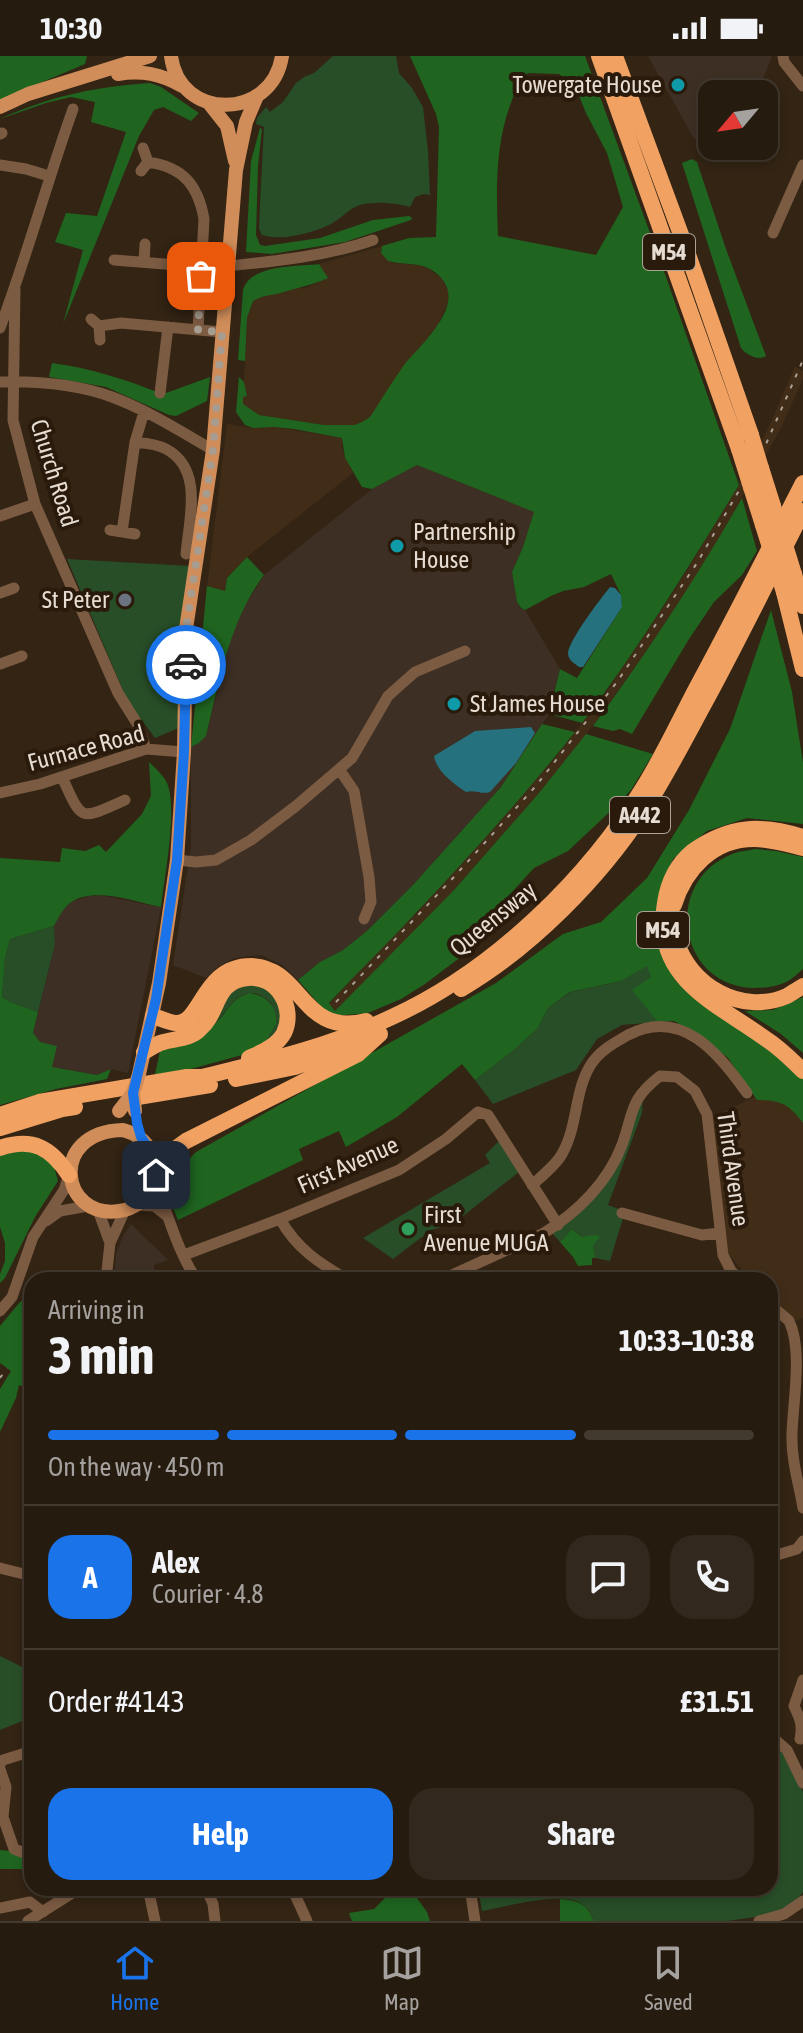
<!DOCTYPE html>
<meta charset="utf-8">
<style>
:root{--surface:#261b0f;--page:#32281d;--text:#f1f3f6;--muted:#a4a19e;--line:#42392f;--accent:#1a73e8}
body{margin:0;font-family:"Asap Condensed",sans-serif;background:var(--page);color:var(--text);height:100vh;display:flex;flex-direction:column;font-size:30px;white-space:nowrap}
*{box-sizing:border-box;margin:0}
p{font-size:26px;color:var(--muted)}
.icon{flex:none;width:44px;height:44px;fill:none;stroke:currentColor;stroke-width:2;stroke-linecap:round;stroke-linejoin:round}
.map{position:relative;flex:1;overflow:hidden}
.panel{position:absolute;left:24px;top:1216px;width:754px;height:624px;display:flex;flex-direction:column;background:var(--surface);border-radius:24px;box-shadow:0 4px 12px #0003,0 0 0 2px var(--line)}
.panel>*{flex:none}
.needle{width:52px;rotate:241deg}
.buttons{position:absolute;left:698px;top:24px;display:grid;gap:16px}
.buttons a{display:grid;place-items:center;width:80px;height:80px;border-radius:16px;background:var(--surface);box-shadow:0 4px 12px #0003,0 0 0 2px var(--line);font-size:40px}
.pin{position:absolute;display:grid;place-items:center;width:68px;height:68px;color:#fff;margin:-34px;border-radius:16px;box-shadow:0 4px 12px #0006}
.courier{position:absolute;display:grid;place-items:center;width:80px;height:80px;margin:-40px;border:6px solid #1a73e8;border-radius:50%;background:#fff;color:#222;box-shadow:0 2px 10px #0007}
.headline em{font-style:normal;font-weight:700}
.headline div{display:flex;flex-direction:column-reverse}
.headline{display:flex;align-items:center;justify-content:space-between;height:136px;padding:0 24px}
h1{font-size:52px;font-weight:700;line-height:60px}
.bar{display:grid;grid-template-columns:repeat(4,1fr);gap:12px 8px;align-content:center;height:96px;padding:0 24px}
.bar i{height:10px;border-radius:6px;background:var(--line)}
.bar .current{background:var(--accent)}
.bar p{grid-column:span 4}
.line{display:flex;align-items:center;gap:20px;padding:0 24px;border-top:2px solid var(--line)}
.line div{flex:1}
.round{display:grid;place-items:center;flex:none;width:84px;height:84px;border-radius:24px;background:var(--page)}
.action{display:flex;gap:16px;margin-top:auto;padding:16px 24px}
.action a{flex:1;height:92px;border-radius:24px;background:var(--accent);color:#fff;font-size:32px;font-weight:700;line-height:92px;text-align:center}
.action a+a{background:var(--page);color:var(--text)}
.status{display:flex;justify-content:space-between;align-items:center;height:56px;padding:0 40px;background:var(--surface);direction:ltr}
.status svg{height:22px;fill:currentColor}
.dock{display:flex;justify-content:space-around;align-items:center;height:112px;border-top:2px solid var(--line);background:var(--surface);font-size:22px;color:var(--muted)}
.dock a{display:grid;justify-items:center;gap:4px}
.dock .current{color:var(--accent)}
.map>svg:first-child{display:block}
.commercial{fill:#3d2f24}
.built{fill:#412c17}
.green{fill:#284e27}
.forest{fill:#1f6520;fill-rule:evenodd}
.water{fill:#25717d}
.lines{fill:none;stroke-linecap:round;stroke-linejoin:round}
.minor{stroke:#7c5b43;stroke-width:11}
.major{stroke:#d08d59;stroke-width:14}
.highway{stroke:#f1a161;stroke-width:16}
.rail{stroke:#ada296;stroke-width:2;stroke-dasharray:4 8;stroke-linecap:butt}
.major-bridge{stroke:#d08d59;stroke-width:14}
.highway-bridge{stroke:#f1a161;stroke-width:16}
.done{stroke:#a79c90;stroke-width:8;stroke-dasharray:0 14.4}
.route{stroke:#1a73e8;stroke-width:10}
.culture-dot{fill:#0f9aa8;stroke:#291a0b;stroke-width:3}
.worship-dot{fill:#6b7280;stroke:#291a0b;stroke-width:3}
.leisure-dot{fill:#2e9e5b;stroke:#291a0b;stroke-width:3}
.labels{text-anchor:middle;stroke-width:8;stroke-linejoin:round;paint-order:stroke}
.shield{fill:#291a0b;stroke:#ada296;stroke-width:2}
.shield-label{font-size:22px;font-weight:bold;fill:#e6dcd2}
.poi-label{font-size:24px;fill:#e6dcd2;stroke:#291a0b;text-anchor:start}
.street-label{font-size:24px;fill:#e6dcd2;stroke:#291a0b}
</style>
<div class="status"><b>10:30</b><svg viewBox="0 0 49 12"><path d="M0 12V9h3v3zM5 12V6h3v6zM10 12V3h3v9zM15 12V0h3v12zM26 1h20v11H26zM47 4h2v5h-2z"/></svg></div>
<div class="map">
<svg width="803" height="1865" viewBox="0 0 803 1865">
<rect width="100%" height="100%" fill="#332414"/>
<path class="commercial" d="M648,0H772L757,38H712V90H721L713,101L693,81Z
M417,409L535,456L523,491L512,516L517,546L520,552L525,554L560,613L549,658L501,731L412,830L367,875L343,894L320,906L298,924L282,909L261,899L234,902L214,914L206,922L173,909L191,790V691L199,687L206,680L231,581L241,556L264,519L372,433Z
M90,840H104L161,851L128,1017L111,1013L97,1019L52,1011L33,977L55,888L54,870L61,855L73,845Z
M131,1168L168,1204L154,1209L155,1223L114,1224L116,1198L123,1180Z"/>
<path class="built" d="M382,190L381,197L392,207L419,209L429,213L442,223L448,235V247L436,273L404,310L370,361L362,366L354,369H324L259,359L243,349V341L247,340L244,326L247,262L253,245L263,239L282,237L294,232H306L327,222L319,208Z
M795,310L803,315V323L781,372L706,505L651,589L594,668L539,737L454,834L335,956L329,948L372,901L412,862L488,779L554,703L609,632L676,532L739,429L772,364Z
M227,368L253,372L274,371L343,382L342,390L345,402L353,417L247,501L227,522L225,535L207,530Z
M778,1030L803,1054V1262L796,1265L770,1242V1224H750L728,1197L712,1061Z"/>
<path class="green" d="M333,0H396L399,17L412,32L423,51L428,95L430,139L424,138L415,141L410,151C396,147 375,145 360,149C348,153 340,164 329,169C309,178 283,185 262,179L259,173L260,148L264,71L256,68L257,62L266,51L270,56L283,46L296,27L304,21L314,17Z
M67,503L190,510L181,671L155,682L127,644Z
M54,870L55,888L38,956L10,946L2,941L5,902L10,883Z
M648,909L651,921L658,966L622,969L597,983L576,1014L493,1048L475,1024L515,993L538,972L548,952L571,936L621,925Z
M251,926L274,935L284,965L264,992L271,947C244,921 230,952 214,969L223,941Z
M643,1037L642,1057L608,1149L622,1154L623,1162L610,1205L595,1202L593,1189L572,1173L560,1186L551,1176L607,1122Z
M499,1085L519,1116L463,1160L448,1169L431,1174L393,1203L363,1182L490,1107L485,1099Z
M0,1600L32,1616V1661L0,1674Z
M770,1685L782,1695L803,1736V1836L793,1849L777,1858L727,1865H594C591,1856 587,1850 578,1846C560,1836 504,1851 482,1855L478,1832H770Z"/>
<path class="forest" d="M0,0H87L85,8L0,44Z
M410,0H585L660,204L739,429C689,510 640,591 582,667L549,658L560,613L577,622L622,551L621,539L611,518L584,531L563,535L551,540L525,554L521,552L517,546L512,516L523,491L534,456L417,409L372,433L362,431L345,402L342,382L294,373L274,371L253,372L245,369L236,356L239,321L244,326L247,340L243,341V348L259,359L324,369H354L362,366L370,361C381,344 392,326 404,309C424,285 476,241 430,213C417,206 402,209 388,205L381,197L382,190L409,182L436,181L439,71L436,58ZM528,17L559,18L569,26L577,35L586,57L607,97L623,151L596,199L498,180C496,134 495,87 512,44C516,34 519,25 528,17Z
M150,27L161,31L199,57L191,65L163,51L154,54L139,80L63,268L83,194L55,186L66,157L97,160L126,76L91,66L95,46L71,41L46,47L0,63C50,40 95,31 150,27Z
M260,72L262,73L258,110L256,179L260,189L265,190L320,182L373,164L409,160L412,162L411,164L345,186L272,198L246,196L251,105Z
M692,103L697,106L726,193L766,300C757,305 747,299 741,292L682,107Z
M319,208L328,222C312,229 300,231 284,236C272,240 265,238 253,245L247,262L245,305L238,304L243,234C251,208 296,211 319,208Z
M52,307C90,312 124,323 160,337H166L210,321L207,345L176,360L169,359L106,331L49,321Z
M742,442L757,495L742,519L714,546L689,583L632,678L620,673L613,675L593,670C647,597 697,521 742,442Z
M247,501L264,519C229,566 220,624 206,680L199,687L191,691L207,530L225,535L227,522Z
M771,554L792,636L803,707V768L747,762L707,775L673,803L657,847L662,899L675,924L696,942L766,989L803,1021V1067C789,1048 780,1044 757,1044L728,1002L699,979L674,965L658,966L632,934L651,921L647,910L621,925L570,936L548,952L538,972L515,993L475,1024L462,1008L397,1061L346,1091L339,1075L299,1093L303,1104L178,1164L172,1150L169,1123L196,1096L496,927L563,878L601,866L647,822L689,754L730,673Z
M542,668L575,676C524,740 470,800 414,859C386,889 357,917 329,947L335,955L454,834L539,737L586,678L653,698L631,734L616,750L568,795L534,812L500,849L484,871L467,885L462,900L425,928L401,943L368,957L333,960L324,954L298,924L320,906L343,894L367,875L412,830L501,731Z
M149,706C155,712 162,718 166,725C179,749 164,822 161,851C135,846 98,831 73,845C63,851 59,861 54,870L10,883L5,902L2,941L10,946L38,956L33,977L40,986L57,990L52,1011L97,1019L111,1013L107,1023L56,1033L0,1049V802L60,806L62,792L85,795L99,789L106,796L142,758L151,740Z
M755,793L776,795L803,801V913C798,917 793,922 788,925C777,931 764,932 752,932C678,929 663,827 730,799C738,795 747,795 755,793Z
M249,937C267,939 277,951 276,968L265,986L253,996L154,1023L160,995C179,991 202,980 217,966C228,955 232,942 249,937Z
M803,941V997L781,978L745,955L773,954Z
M33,1094L52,1103L58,1125L35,1161L5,1222L0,1227V1218L5,1205V1187L0,1171V1098Z
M572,1173L582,1181L596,1179L600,1181L593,1189L595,1202H592V1209L578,1210L573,1201L560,1186Z
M32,1238V1334L19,1329L16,1342L0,1376V1333L11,1315L0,1307V1270L20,1246Z
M0,1794L11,1795L32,1803V1813H0Z
M412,1835L427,1856L430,1865H352L349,1857L374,1853L386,1841Z
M560,1843C577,1844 588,1848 594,1865H560Z"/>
<path class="water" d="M610,531L615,532L621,539L622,551L583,611H579C574,607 568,604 568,597C569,584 601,542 610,531Z
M531,671L535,677L516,707L490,736C482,739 475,733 466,736C454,728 436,715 434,700L475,675Z"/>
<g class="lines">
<path class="minor" d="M783,0L784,6L803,30
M0,78L2,77
M148,106C183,111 198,129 204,163L198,274
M0,109L26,113L49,120
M141,115L148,106L143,92
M773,177L803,109
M114,204L202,211
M144,206L145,188
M228,210C277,205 327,200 373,184
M15,232L13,364L35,448L118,637L138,669L146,693
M91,263L99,270L100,284
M99,270L121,267L222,276
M0,272C27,200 47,126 73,53
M0,326C38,325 76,328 112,341C147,354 180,375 213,394
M160,337L168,271
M135,386C145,387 157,388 166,393C204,413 189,463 186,498
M0,460L35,448
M110,474L135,478
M122,476L135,386L144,356
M0,537L14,532
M0,608L22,600
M339,713L354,735L369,821L371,846L364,863
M62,721C83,767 79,764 125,744
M0,737L40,728L146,693L184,696
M177,804L196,806L216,804L251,784L296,750L352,702L388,640L415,616L465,595
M155,1122C165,1152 179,1199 197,1224
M532,1129C542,1120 556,1109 562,1098C578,1070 574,1037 590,1010C599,995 614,987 628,979C682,951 718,997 747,1037
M135,1149L154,1150L167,1160
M98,1154L110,1187
M622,1157L702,1179L720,1177
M280,1163C297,1193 319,1207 348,1224
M46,1165L60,1155L88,1150
M184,1199L280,1163L399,1114L446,1083L478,1056L488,1059L558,1169
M106,1224L110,1187L125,1154
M441,1224L544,1177C578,1156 608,1126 622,1089C634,1056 629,1044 660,1020L677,1021L695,1035L707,1058L723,1199L731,1215L741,1224
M770,1249C776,1254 783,1259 789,1265C803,1293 793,1345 792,1378C791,1403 799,1428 803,1452
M0,1255L12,1241L33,1181L64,1134L69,1119
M770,1501L797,1493L803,1485
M0,1512L32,1520
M770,1679L787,1694L803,1727
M800,1683C803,1670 800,1662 794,1650L803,1624
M0,1708L3,1704L32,1695
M0,1713L6,1731L3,1761L14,1793L32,1800
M148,1832L155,1865
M206,1832L213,1848L215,1865
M292,1832L307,1865
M470,1832L475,1865
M0,1852L30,1846L43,1856
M28,1865L80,1832
M759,1865L784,1858L803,1845"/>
<path class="major" d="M171,0C179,65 272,65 282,0
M118,18C142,14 161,18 182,30
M208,46L227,70L235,105
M0,51L28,38L150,0
M139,1018L159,927L177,804L184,696L186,573L213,394L236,114L246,66L257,40
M123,1074C149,1081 163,1106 151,1131C145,1144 134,1153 119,1155C61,1164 47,1076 123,1074Z"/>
<path class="highway" d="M599,0L739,393
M615,0L683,184L751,379
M761,412L773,450
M751,431L763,469
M794,518L803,550
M784,536L803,613
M803,781C761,768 730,769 693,795C677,808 668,827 665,847C652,923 715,946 766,983C780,992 791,1003 803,1015
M674,849C685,813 713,783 754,783C771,783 787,788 803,792
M676,884C689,929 741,960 787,940C792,937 798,933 803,930
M461,933C531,892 599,823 643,756C667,719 687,679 709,639C741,579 772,517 803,455
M153,960C160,962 169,967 176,967C202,968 202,910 251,910C303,911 301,982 366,965
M144,996C149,993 155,989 160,987C174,982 189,984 200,973C220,956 214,925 248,922C277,919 296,952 284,977C277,990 262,996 249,1002
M236,1023L295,1011L363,985
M138,1041L210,1029
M0,1059L39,1046L187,1021H202C267,1005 331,990 392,961C493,915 589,822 646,727C665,696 680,663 697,631C734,563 768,495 803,427
M0,1072L62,1053L75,1051
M0,1092C33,1081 51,1092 69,1119
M157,1110L172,1095L186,1085L358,998L380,978"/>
<path class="rail" d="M336,946L453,822L535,731L617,626L697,507L766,388L803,304
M0,1322L7,1312"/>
<path class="major-bridge" d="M119,1055L133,1037
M135,1055L133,1037L139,1018"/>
<path class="highway-bridge" d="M751,379L761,412
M739,393L751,431
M773,450L794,518
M763,469L784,536"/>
</g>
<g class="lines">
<path class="done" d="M186,609V573L213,394L222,276L198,274L201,220"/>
<path class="route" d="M156,1119L157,1110L153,1099L141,1081L137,1067L133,1037L156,943L177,804L184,696L186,609"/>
</g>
<g class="culture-dot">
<circle cx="678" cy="29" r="8"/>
<circle cx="397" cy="490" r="8"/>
<circle cx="454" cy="648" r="8"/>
</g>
<circle class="worship-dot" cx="125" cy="544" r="8"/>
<circle class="leisure-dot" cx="408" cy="1173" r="8"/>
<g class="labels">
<g class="shield">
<rect x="643" y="178" width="52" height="36" rx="6"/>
<rect x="610" y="741" width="60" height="36" rx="6"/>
<rect x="637" y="856" width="52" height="36" rx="6"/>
</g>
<g class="shield-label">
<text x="669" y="204">M54</text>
<text x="640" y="767">A442</text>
<text x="663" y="882">M54</text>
</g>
<g class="poi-label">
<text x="662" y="37" text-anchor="end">Towergate House</text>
<text x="413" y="484">Partnership<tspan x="413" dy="28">House</tspan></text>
<text x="109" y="552" text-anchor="end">St Peter</text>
<text x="470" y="656">St James House</text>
<text x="424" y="1167">First<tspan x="424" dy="28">Avenue MUGA</tspan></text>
</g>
<g class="street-label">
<text transform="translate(54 417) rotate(73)" y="8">Church Road</text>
<text transform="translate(86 692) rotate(-15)" y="8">Furnace Road</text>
<text transform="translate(493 863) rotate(-39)" y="8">Queensway</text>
<text transform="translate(348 1109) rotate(-24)" y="8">First Avenue</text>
<text transform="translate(733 1113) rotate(82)" y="8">Third Avenue</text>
</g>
</g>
</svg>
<div class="buttons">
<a><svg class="needle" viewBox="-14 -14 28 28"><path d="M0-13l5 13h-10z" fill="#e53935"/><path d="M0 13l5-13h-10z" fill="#a4a19e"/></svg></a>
</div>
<div class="pin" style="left:201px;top:220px;background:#ea580c"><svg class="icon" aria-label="bag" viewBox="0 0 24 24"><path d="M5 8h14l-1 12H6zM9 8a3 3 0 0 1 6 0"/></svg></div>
<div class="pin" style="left:156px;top:1119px;background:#1f2937"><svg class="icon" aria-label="home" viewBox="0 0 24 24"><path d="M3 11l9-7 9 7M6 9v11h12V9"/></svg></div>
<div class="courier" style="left:186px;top:609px"><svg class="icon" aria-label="car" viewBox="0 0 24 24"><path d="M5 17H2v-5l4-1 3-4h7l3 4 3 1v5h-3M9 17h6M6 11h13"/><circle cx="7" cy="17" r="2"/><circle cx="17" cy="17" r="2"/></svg></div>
<section class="panel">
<div class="headline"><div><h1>3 min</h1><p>Arriving in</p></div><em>10:33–10:38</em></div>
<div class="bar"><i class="current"></i><i class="current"></i><i class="current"></i><i></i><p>On the way · 450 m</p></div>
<div class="line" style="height:144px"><b class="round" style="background:var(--accent);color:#fff">A</b><div><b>Alex</b><p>Courier · 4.8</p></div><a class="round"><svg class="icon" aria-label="chat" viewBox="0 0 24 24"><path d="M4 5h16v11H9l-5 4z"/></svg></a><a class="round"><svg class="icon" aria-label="phone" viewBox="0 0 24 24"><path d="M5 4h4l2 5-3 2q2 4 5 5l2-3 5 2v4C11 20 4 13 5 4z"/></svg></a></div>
<div class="line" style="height:104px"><div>Order #4143</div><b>£31.51</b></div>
<div class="action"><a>Help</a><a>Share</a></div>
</section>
</div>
<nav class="dock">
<a class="current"><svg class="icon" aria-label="home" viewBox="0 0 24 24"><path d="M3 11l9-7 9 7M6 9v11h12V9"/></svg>Home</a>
<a><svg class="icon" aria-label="map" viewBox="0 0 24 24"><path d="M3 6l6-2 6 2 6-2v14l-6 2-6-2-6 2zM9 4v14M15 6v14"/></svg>Map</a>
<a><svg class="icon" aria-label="saved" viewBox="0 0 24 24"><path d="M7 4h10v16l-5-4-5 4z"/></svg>Saved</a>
</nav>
